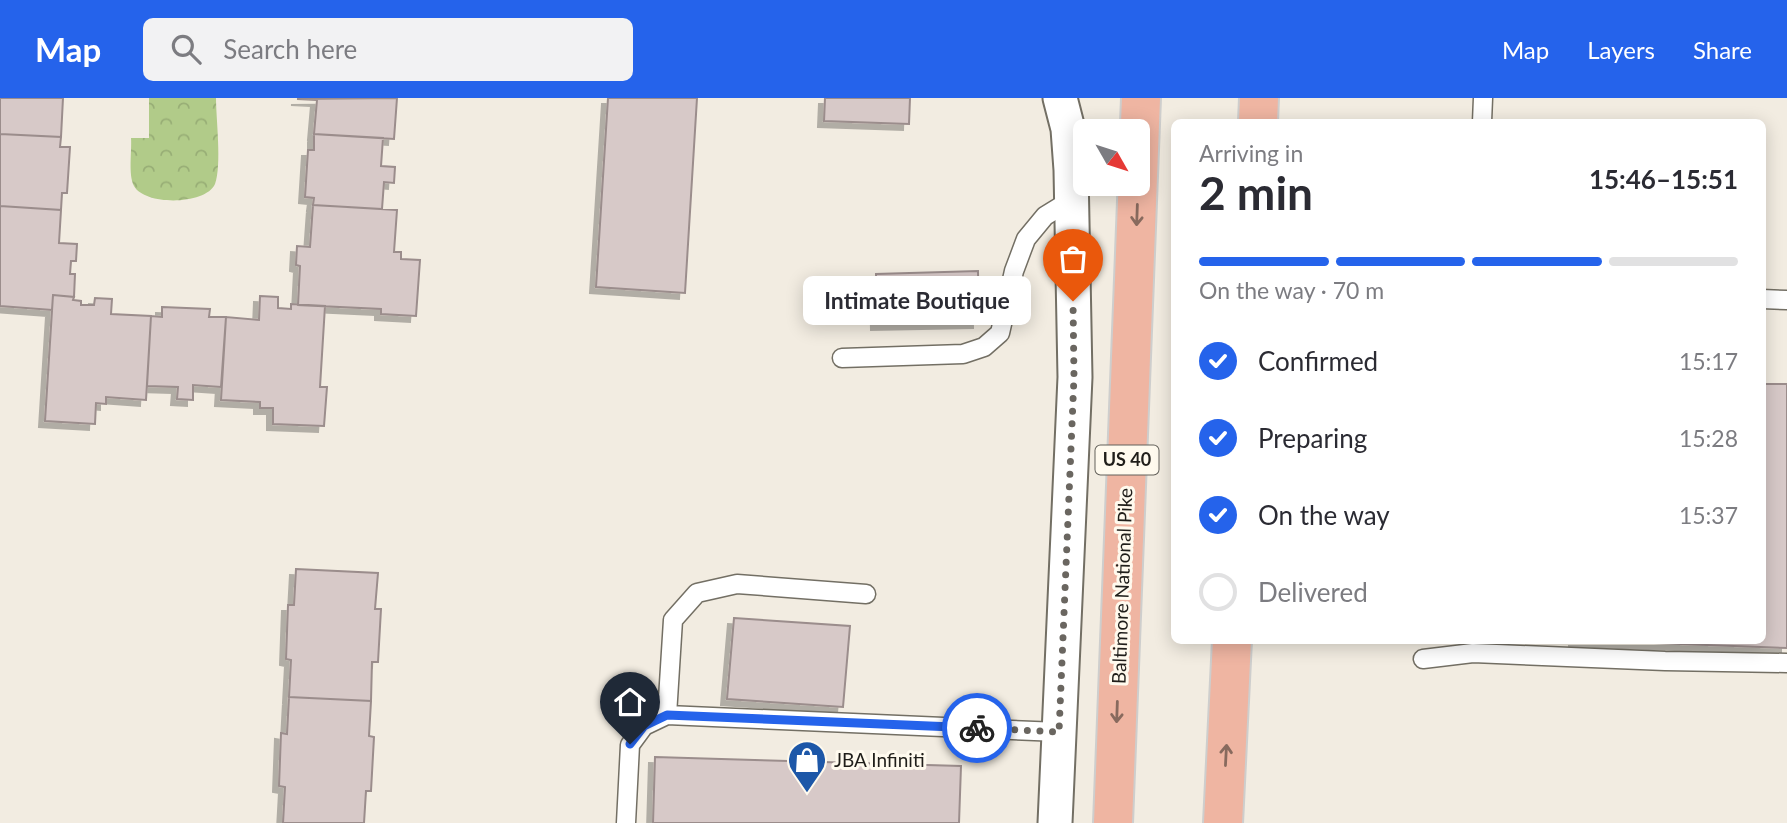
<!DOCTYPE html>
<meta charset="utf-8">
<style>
:root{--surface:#fff;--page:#f2f2f3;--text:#2b2b33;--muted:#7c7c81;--line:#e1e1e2;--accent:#2563eb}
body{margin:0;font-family:Lato,sans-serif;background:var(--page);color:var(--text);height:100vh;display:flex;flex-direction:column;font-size:26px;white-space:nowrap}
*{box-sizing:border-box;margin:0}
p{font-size:23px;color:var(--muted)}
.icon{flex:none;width:38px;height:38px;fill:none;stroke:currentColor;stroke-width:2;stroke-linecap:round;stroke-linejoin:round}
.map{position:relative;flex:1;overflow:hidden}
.panel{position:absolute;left:1171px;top:21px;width:595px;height:525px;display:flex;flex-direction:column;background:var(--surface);border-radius:10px;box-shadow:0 4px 18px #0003}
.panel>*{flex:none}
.needle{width:46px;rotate:129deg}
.fabs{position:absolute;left:1073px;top:21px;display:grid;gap:14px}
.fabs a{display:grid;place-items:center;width:77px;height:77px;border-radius:10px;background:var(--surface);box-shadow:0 4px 18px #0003;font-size:35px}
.pin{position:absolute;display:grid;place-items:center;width:60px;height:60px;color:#fff;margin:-72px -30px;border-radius:50% 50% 50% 0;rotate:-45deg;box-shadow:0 0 7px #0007}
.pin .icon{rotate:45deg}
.courier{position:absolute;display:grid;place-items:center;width:70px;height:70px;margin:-35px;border:5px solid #2563eb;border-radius:50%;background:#fff;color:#222;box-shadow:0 2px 9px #0007}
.bubble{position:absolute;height:49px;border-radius:10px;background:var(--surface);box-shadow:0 4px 18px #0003;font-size:23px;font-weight:700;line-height:49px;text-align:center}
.headline em{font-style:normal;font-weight:700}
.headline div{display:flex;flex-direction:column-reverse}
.headline{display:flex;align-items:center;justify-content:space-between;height:119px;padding:0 28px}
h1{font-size:46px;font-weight:700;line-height:52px}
.bar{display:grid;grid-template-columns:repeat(4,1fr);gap:10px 7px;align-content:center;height:84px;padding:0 28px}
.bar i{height:9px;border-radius:5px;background:var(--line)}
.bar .active{background:var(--accent)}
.bar p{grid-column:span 4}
ol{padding:0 28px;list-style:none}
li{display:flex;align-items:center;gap:21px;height:77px}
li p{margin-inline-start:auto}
li .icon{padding:7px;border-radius:50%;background:var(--accent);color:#fff;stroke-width:4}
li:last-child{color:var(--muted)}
li i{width:38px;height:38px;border:4px solid var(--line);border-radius:50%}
header{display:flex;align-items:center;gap:42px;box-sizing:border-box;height:98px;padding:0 35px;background:var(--accent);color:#fff}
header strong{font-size:33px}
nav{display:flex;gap:38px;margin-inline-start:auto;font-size:24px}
.search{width:490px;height:63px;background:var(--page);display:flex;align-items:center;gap:18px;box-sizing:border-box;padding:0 24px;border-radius:10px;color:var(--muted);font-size:26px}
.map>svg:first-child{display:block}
.park{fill:url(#park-crowns)}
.building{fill:#d7c9c8;stroke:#9b8d8c;stroke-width:2;filter:url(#shadow)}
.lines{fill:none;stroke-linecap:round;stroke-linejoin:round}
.lane-casing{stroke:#736f64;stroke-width:21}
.street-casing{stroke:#736f64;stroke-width:37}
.primary-casing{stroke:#cececd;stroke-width:42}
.lane{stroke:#fff;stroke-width:18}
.street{stroke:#fff;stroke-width:33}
.primary{stroke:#efb5a2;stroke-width:38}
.oneway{stroke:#886a5e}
.done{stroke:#6a6660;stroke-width:7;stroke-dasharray:0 12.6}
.route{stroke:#2563eb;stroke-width:9}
.labels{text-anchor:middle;stroke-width:6;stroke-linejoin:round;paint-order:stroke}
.shield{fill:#fffaee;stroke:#63605a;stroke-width:2}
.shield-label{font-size:18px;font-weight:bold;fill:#201e1a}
.street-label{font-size:19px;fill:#201e1a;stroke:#fffaee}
.poi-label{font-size:19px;fill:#201e1a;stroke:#fffaee;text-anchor:start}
</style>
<header>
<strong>Map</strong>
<div class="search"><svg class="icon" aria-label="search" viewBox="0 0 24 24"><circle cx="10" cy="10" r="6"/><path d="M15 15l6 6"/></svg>Search here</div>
<nav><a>Map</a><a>Layers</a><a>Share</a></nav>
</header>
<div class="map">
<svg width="1787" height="725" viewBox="0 0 1787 725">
<defs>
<pattern id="park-crowns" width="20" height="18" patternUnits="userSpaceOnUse" patternTransform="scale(1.75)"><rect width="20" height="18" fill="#b1cb89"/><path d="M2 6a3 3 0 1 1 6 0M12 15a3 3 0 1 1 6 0" fill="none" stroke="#98ae76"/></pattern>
<filter id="shadow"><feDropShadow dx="-6" dy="6" stdDeviation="0" flood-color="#0004"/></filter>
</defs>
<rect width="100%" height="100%" fill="#f2ece1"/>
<path class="park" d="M149,0H216C216,21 222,67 215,86C206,107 145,108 134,88C128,77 132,53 131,40H149Z"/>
<path class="building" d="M0,0H63L61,39L0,36Z
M397,0L394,41L314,36L317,2L297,1Z
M608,0H697L685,195L596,189Z
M825,0H910L909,26L824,23Z
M0,36L61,39L60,49H70L67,95H62L61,112L0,108Z
M314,36L383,40L381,68L395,69L394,85L384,84L382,111L313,107L314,100L305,99L308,52H314Z
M313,107L397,112L394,154H401V161L420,162L416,218L381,216V211L298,207L300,168L296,167L297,148L310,149Z
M0,108L61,112L59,145L77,146L76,163H71L70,176H75L74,199L53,197L52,212L0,208Z
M978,173L979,224L877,226L876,176Z
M53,197L74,199L73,202L81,203V207H94L95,200L112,201L111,216L151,218L146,302L106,299V306L96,305L95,326L45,323Z
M260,198L278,199V210L291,211V206L325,208L320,289H327L324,328L273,326V310H260V304L221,302L226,219L259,222Z
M162,209L210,211L209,219H226L221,289L193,287V302L177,301L178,289L147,288L151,218L162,219Z
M1762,286H1787V550L1574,542H1762Z
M296,471L378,475L375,511H381L378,564H372L371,603L289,599L291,562L286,561L288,507H294Z
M734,520L850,528L843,609L727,601Z
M289,599L371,603L369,638L374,639L371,693H366L364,725H283L285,689L279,688L281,635L287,636Z
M655,659L961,668L959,725H653Z"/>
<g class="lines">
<defs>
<path id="lane" d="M1482,24L1483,0
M1762,201L1787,202
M842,260L963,256L984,249L1000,235L1014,173L1026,141L1045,118L1071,102
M1423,561L1473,555L1665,563L1787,565
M667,617L673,522L697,495L737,486L866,496
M626,725L630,647L644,628L667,617L1059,634"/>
<path id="street" d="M1055,725L1075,279L1071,72L1068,31L1060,0"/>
<path id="primary" d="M1258,24L1259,0
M1113,725L1141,0
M1223,725L1232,542"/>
</defs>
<use href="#lane" class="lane-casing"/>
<use href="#street" class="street-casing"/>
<use href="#primary" class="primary-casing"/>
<use href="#lane" class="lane"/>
<use href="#street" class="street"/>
<use href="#primary" class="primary"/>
</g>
<defs><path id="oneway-shaft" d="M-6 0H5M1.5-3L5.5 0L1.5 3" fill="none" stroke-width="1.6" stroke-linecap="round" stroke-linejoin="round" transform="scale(1.75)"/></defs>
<g class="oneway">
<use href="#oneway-shaft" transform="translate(1137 117) rotate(92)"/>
<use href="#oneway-shaft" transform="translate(1117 614) rotate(92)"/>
<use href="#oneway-shaft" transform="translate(1226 657) rotate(-87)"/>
</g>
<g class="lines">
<path class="done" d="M977,630L1059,634L1074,279L1073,203"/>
<path class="route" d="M630,646L644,628L667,617L977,630"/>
</g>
<defs>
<symbol id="shop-pin" viewBox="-11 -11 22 30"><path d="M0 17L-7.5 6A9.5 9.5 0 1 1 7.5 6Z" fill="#1d57a8" stroke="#fffaee"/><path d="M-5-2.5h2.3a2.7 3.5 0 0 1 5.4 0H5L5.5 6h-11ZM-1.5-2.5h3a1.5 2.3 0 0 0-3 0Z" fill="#fff"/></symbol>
</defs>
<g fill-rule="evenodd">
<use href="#shop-pin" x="785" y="640" width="44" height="60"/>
</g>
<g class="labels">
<rect class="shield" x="1095.5" y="347.5" width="63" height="29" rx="5"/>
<g class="shield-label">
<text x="1127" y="368">US 40</text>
</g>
<g class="street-label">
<text transform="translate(1122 488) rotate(-88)" y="7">Baltimore National Pike</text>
</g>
<g class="poi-label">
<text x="834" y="669">JBA Infiniti</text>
</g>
</g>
</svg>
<div class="fabs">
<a><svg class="needle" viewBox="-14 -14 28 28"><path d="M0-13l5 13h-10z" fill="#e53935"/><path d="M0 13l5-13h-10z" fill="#7c7c81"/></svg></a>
</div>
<div class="pin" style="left:1073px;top:203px;background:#ea580c"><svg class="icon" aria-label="bag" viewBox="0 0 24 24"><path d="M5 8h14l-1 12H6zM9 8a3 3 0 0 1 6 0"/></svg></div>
<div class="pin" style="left:630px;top:646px;background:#1f2937"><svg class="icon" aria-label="home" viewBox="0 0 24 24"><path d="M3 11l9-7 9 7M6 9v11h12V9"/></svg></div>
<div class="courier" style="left:977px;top:630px"><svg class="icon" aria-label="bike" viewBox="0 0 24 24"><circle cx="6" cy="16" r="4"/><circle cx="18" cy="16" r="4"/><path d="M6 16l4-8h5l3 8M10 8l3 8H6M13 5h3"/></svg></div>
<div class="bubble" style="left:803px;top:178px;width:228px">Intimate Boutique</div>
<section class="panel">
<div class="headline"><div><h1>2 min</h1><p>Arriving in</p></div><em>15:46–15:51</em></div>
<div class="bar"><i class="active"></i><i class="active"></i><i class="active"></i><i></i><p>On the way · 70 m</p></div>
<ol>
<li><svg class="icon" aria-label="check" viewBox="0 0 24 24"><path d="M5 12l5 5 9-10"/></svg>Confirmed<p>15:17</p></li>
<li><svg class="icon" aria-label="check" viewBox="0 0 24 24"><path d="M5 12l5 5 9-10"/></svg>Preparing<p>15:28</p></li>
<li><svg class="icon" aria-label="check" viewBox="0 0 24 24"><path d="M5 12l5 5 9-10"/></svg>On the way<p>15:37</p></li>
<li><i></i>Delivered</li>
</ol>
</section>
</div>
